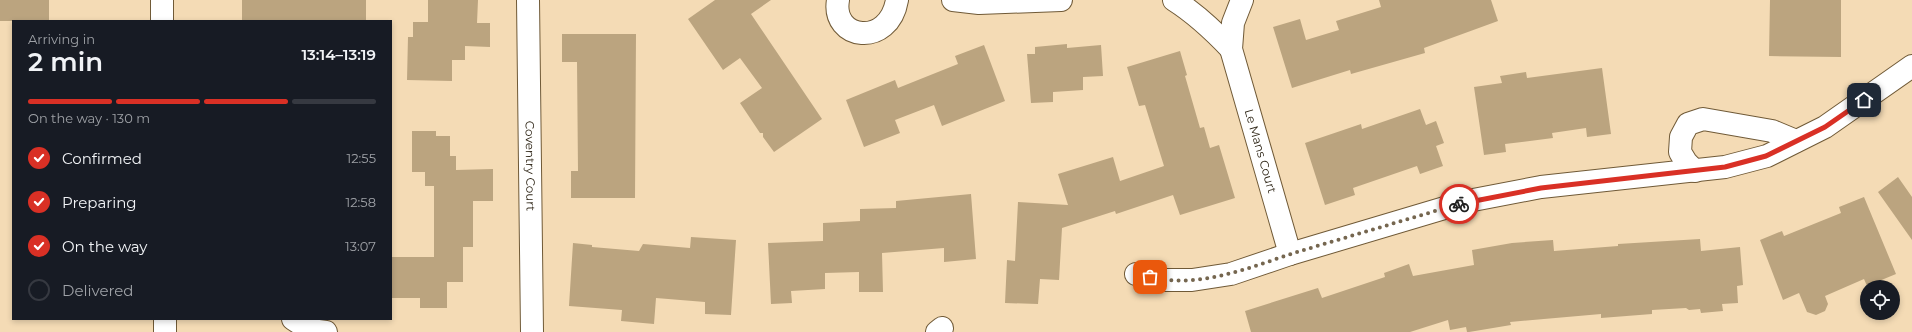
<!DOCTYPE html>
<meta charset="utf-8">
<style>
:root{--surface:#171b24;--page:#20242c;--text:#f1f3f6;--muted:#9ea1a6;--line:#363941;--accent:#d93025}
body{margin:0;font-family:Montserrat,sans-serif;background:var(--page);color:var(--text);height:100vh;display:flex;flex-direction:column;font-size:15px;white-space:nowrap}
*{box-sizing:border-box;margin:0}
p{font-size:13px;color:var(--muted)}
.icon{flex:none;width:22px;height:22px;fill:none;stroke:currentColor;stroke-width:2;stroke-linecap:round;stroke-linejoin:round}
.map{position:relative;flex:1;overflow:hidden}
.details{position:absolute;left:12px;top:20px;width:380px;height:300px;display:flex;flex-direction:column;background:var(--surface);border-radius:0px;box-shadow:0 2px 6px #0003}
.details>*{flex:none}
.fabs{position:absolute;left:1860px;top:280px;display:grid;gap:8px}
.fabs a{display:grid;place-items:center;width:40px;height:40px;border-radius:50%;background:var(--surface);box-shadow:0 2px 6px #0003;font-size:20px}
.pin{position:absolute;display:grid;place-items:center;width:34px;height:34px;color:#fff;margin:-17px;border-radius:8px;box-shadow:0 2px 6px #0006}
.courier{position:absolute;display:grid;place-items:center;width:40px;height:40px;margin:-20px;border:3px solid #d93025;border-radius:50%;background:#fff;color:#222;box-shadow:0 1px 5px #0007}
.overview em{font-style:normal;font-weight:600}
.overview div{display:flex;flex-direction:column-reverse}
.overview{display:flex;align-items:center;justify-content:space-between;height:68px;padding:0 16px}
h1{font-size:26px;font-weight:600;line-height:30px}
.bar{display:grid;grid-template-columns:repeat(4,1fr);gap:6px 4px;align-content:center;height:48px;padding:0 16px}
.bar i{height:5px;border-radius:3px;background:var(--line)}
.bar .on{background:var(--accent)}
.bar p{grid-column:span 4}
ol{padding:0 16px;list-style:none}
li{display:flex;align-items:center;gap:12px;height:44px}
li p{margin-inline-start:auto}
li .icon{padding:4px;border-radius:50%;background:var(--accent);color:#fff;stroke-width:4}
li:last-child{color:var(--muted)}
li i{width:22px;height:22px;border:2px solid var(--line);border-radius:50%}
.map>svg:first-child{display:block}
.building{fill:#bba47f}
.lines{fill:none;stroke-linecap:round;stroke-linejoin:round}
.minor-casing{stroke:#705a37;stroke-width:24}
.tertiary-casing{stroke:#705a37;stroke-width:24}
.minor{stroke:#fff;stroke-width:22}
.tertiary{stroke:#fff;stroke-width:22}
.done{stroke:#75664f;stroke-width:4;stroke-dasharray:0 7.2}
.route{stroke:#d93025;stroke-width:5}
.labels{text-anchor:middle;stroke-width:3;stroke-linejoin:round;paint-order:stroke}
.street-label{font-size:12px;fill:#302718;stroke:#fde9cb}
</style>
<div class="map">
<svg width="1912" height="332" viewBox="0 0 1912 332">
<rect width="100%" height="100%" fill="#f4dbb5"/>
<path class="building" d="M0,0H49V21H0Z
M242,0H366V21H242Z
M428,0H478L477,23H490V47L465,46V60H452V81L407,80L408,37H413V22H428Z
M715,0H771L751,14L822,119L774,152L763,137V133H760L740,103L762,88L740,58L723,70L688,19Z
M1379,0H1491L1498,21L1424,48L1425,53L1351,74L1350,70L1292,88L1273,27L1300,19L1306,40L1339,30L1336,21L1381,7Z
M1770,0H1841V57L1769,56Z
M562,34H636L635,198H571V171H578L577,62H562Z
M1067,44V48L1101,45L1103,76L1083,77V90L1053,92V102L1031,103L1027,54H1035V47Z
M984,45L1005,101L942,126L934,105L895,120L900,133L864,147L846,100L895,80L898,88L958,64L955,56Z
M1180,51L1187,75L1185,76L1200,128L1204,127L1210,148L1219,145L1235,198L1180,215L1173,195L1116,214L1115,211L1062,228L1059,280L1040,279L1038,304L1005,303L1007,260L1015,261L1018,202L1068,205L1058,174L1113,157L1120,181L1164,166L1145,105L1139,106L1127,67Z
M1602,68L1611,134L1587,137L1586,128L1552,133L1553,138L1505,144L1506,152L1484,155L1474,87L1502,83L1500,76L1526,72L1527,78Z
M1420,109L1426,125L1436,121L1444,143L1436,146L1443,166L1420,174L1417,166L1353,188L1355,195L1325,205L1305,143L1361,124L1362,129Z
M412,131H436V136H450V156H456V170L493,169V201H473V247H463V282H447V308H420V298H391V257H434V186H425V172H412Z
M1898,177L1912,197V240L1878,192Z
M971,194L976,259L944,262V248L882,253L883,292H859V272L825,273V289L791,291L792,303L771,304L768,243L823,241V223L860,221V209L896,208V201Z
M1864,197L1896,274L1867,286L1864,279L1825,296L1828,304L1825,311L1816,315L1807,312L1799,293L1783,300L1760,240L1782,231L1784,236L1841,213L1839,207Z
M691,237L736,240L731,315L705,314V302L656,298L654,324L621,321L622,310L569,306L573,243L592,245V247L639,251L643,244L690,248Z
M1700,239L1701,251L1740,247L1743,285L1737,286L1738,303L1722,304L1723,311L1701,313L1700,309L1689,310L1686,308L1652,310V314L1601,318V314L1510,322L1511,325L1469,332H1467L1466,327L1450,330L1448,320L1410,332H1251L1245,311L1318,288L1322,298L1385,277L1384,273L1409,264L1413,276L1474,265L1472,250L1512,243L1553,240L1554,251L1618,246V244Z"/>
<g class="lines">
<defs>
<g id="minor">
<path id="s1" d="M528,0L532,332"/>
<path d="M838,0C831,40 889,48 897,0"/>
<path d="M953,0L979,3L1061,0"/>
<path d="M1174,0C1196,14 1213,30 1231,49"/>
<path id="s2" d="M1242,0L1233,23L1231,49L1290,254"/>
<path d="M1695,171L1686,162L1680,152L1681,137L1688,124L1703,119L1772,131L1796,141"/>
<path d="M1136,274L1164,280H1192L1231,274L1290,254L1468,201L1541,187L1725,167L1767,156L1825,127L1912,66"/>
<path d="M293,319L310,330L326,332"/>
<path d="M937,332L942,328"/>
</g>
<path id="tertiary" d="M162,0V21
M165,319V332"/>
</defs>
<use href="#minor" class="minor-casing"/>
<use href="#tertiary" class="tertiary-casing"/>
<use href="#minor" class="minor"/>
<use href="#tertiary" class="tertiary"/>
</g>
<g class="lines">
<path class="done" d="M1150,277C1204,290 1256,264 1307,249C1358,234 1408,219 1459,204"/>
<path class="route" d="M1459,204L1541,188L1725,167L1766,156L1825,127L1864,100"/>
</g>
<g class="labels">
<g class="street-label">
<text dy="4" stroke="none"><textPath href="#s2" startOffset="157">Le Mans Court</textPath></text>
<text dy="4" stroke="none"><textPath href="#s1" startOffset="166">Coventry Court</textPath></text>
</g>
</g>
</svg>
<div class="fabs">
<a><svg class="icon" aria-label="locate" viewBox="0 0 24 24"><circle cx="12" cy="12" r="6"/><path d="M12 2v4M12 18v4M2 12h4M18 12h4"/></svg></a>
</div>
<div class="pin" style="left:1150px;top:277px;background:#ea580c"><svg class="icon" aria-label="bag" viewBox="0 0 24 24"><path d="M5 8h14l-1 12H6zM9 8a3 3 0 0 1 6 0"/></svg></div>
<div class="pin" style="left:1864px;top:100px;background:#1f2937"><svg class="icon" aria-label="home" viewBox="0 0 24 24"><path d="M3 11l9-7 9 7M6 9v11h12V9"/></svg></div>
<div class="courier" style="left:1459px;top:204px"><svg class="icon" aria-label="bike" viewBox="0 0 24 24"><circle cx="6" cy="16" r="4"/><circle cx="18" cy="16" r="4"/><path d="M6 16l4-8h5l3 8M10 8l3 8H6M13 5h3"/></svg></div>
<section class="details">
<div class="overview"><div><h1>2 min</h1><p>Arriving in</p></div><em>13:14–13:19</em></div>
<div class="bar"><i class="on"></i><i class="on"></i><i class="on"></i><i></i><p>On the way · 130 m</p></div>
<ol>
<li><svg class="icon" aria-label="check" viewBox="0 0 24 24"><path d="M5 12l5 5 9-10"/></svg>Confirmed<p>12:55</p></li>
<li><svg class="icon" aria-label="check" viewBox="0 0 24 24"><path d="M5 12l5 5 9-10"/></svg>Preparing<p>12:58</p></li>
<li><svg class="icon" aria-label="check" viewBox="0 0 24 24"><path d="M5 12l5 5 9-10"/></svg>On the way<p>13:07</p></li>
<li><i></i>Delivered</li>
</ol>
</section>
</div>
